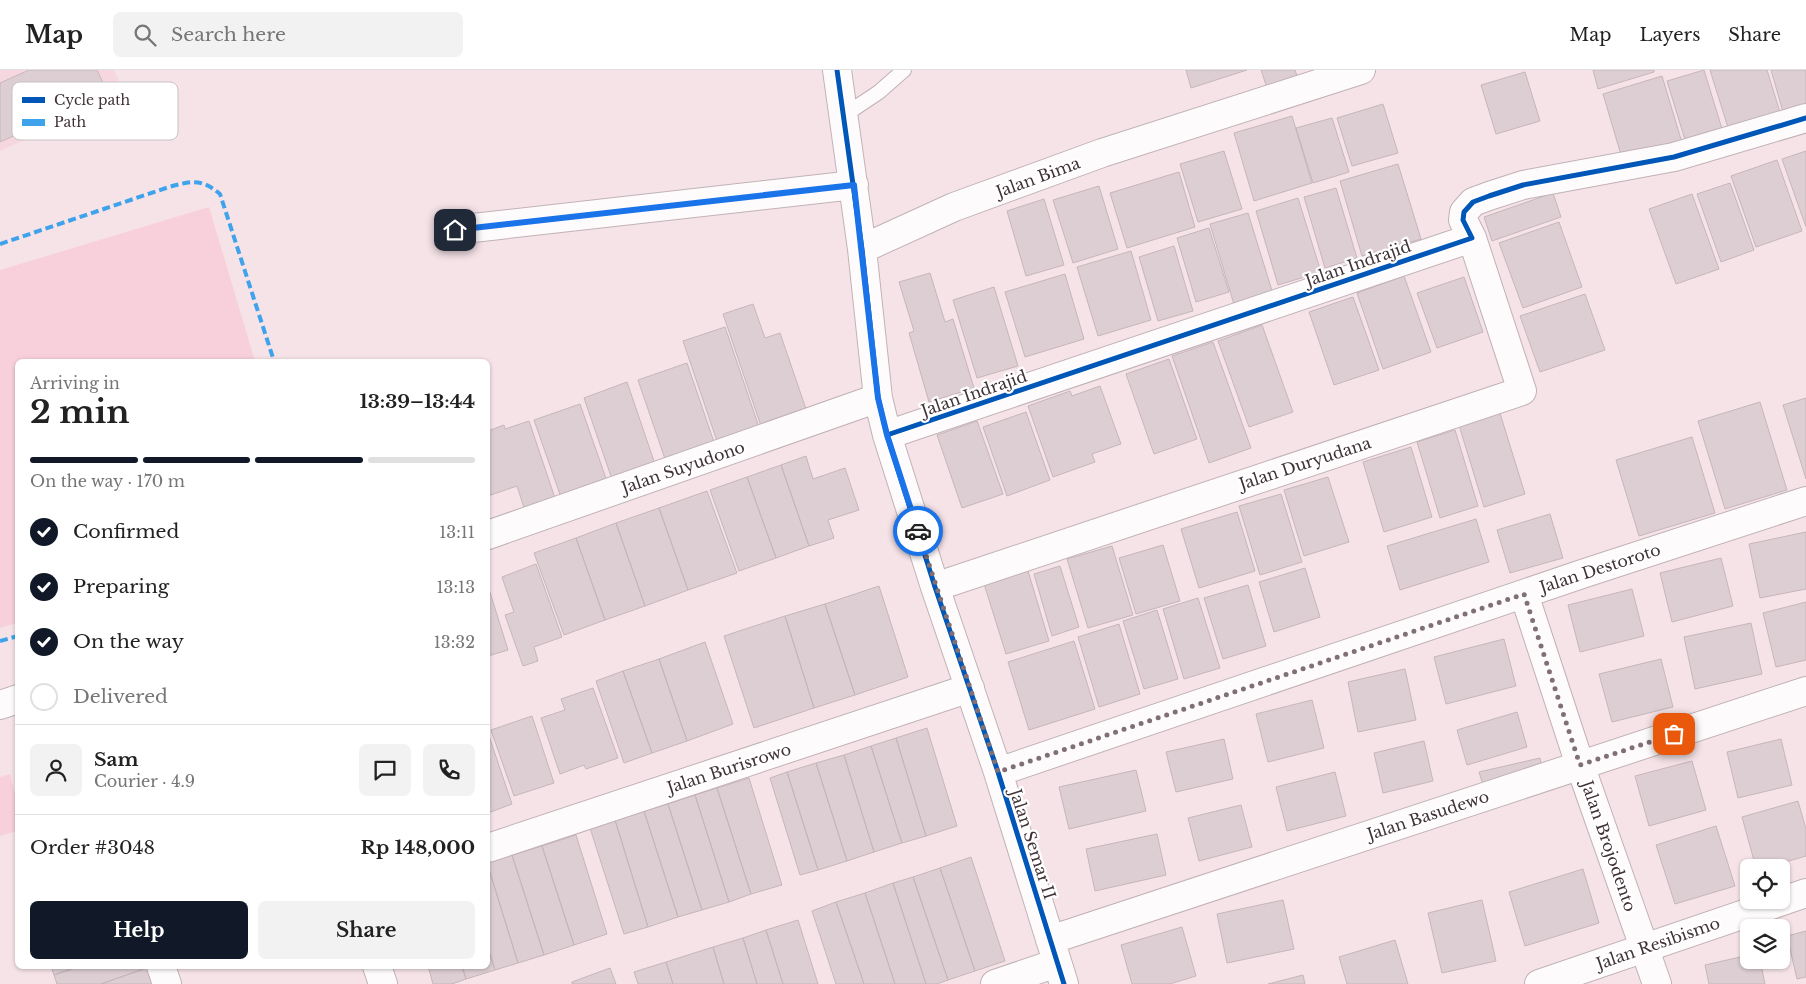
<!DOCTYPE html>
<meta charset="utf-8">
<style>
:root{--surface:#fff;--page:#f2f2f2;--text:#222;--muted:#767676;--line:#e0e0e0;--accent:#111827}
body{margin:0;font-family:"Libre Baskerville",serif;background:var(--page);color:var(--text);height:100vh;display:flex;flex-direction:column;font-size:19px;white-space:nowrap}
*{box-sizing:border-box;margin:0}
p{font-size:16px;color:var(--muted)}
.icon{flex:none;width:28px;height:28px;fill:none;stroke:currentColor;stroke-width:2;stroke-linecap:round;stroke-linejoin:round}
.map{position:relative;flex:1;overflow:hidden}
.sheet{position:absolute;left:15px;top:289px;width:475px;height:610px;display:flex;flex-direction:column;background:var(--surface);border-radius:8px;box-shadow:0 1px 4px #0004}
.sheet>*{flex:none}
.fabs{position:absolute;left:1740px;top:789px;display:grid;gap:10px}
.fabs a{display:grid;place-items:center;width:50px;height:50px;border-radius:8px;background:var(--surface);box-shadow:0 1px 4px #0004;font-size:25px}
.pin{position:absolute;display:grid;place-items:center;width:42px;height:42px;color:#fff;margin:-21px;border-radius:10px;box-shadow:0 2px 8px #0006}
.courier{position:absolute;display:grid;place-items:center;width:50px;height:50px;margin:-25px;border:4px solid #1a73e8;border-radius:50%;background:#fff;color:#222;box-shadow:0 1px 6px #0007}
.head em{font-style:normal;font-weight:800}
.head div{display:flex;flex-direction:column-reverse}
.head{display:flex;align-items:center;justify-content:space-between;height:85px;padding:0 15px}
h1{font-size:32px;font-weight:800;line-height:38px}
.bar{display:grid;grid-template-columns:repeat(4,1fr);gap:8px 5px;align-content:center;height:60px;padding:0 15px}
.bar i{height:6px;border-radius:4px;background:var(--line)}
.bar .on{background:var(--accent)}
.bar p{grid-column:span 4}
.line{display:flex;align-items:center;gap:12px;padding:0 15px;border-top:1px solid var(--line)}
.line div{flex:1}
.round{display:grid;place-items:center;flex:none;width:52px;height:52px;border-radius:8px;background:var(--page)}
ol{padding:0 15px;list-style:none}
li{display:flex;align-items:center;gap:15px;height:55px}
li p{margin-inline-start:auto}
li .icon{padding:5px;border-radius:50%;background:var(--accent);color:#fff;stroke-width:4}
li:last-child{color:var(--muted)}
li i{width:28px;height:28px;border:2px solid var(--line);border-radius:50%}
.cta{display:flex;gap:10px;margin-top:auto;padding:10px 15px}
.cta a{flex:1;height:58px;border-radius:8px;background:var(--accent);color:#fff;font-size:20px;font-weight:800;line-height:58px;text-align:center}
.cta a+a{background:var(--page);color:var(--text)}
header{display:flex;align-items:center;gap:30px;box-sizing:border-box;height:70px;padding:0 25px;background:var(--surface);border-bottom:1px solid var(--line)}
header strong{font-size:24px}
nav{display:flex;gap:28px;margin-inline-start:auto;font-size:18px}
.search{width:350px;height:45px;background:var(--page);display:flex;align-items:center;gap:12px;box-sizing:border-box;padding:0 18px;border-radius:8px;color:var(--muted);font-size:19px}
.map>svg:first-child{display:block}
.built{fill:#f7d7df}
.green{fill:#f8d0db}
.building{fill:#dcced2;stroke:#c6b6bb}
.lines{fill:none;stroke-linecap:round;stroke-linejoin:round}
.service-casing{stroke:#c1b2b6;stroke-width:16}
.minor-casing{stroke:#c1b2b6;stroke-width:30}
.service{stroke:#fefbfc;stroke-width:14}
.minor{stroke:#fefbfc;stroke-width:28}
.quiet{stroke:#3fa3eb;stroke-width:4;stroke-dasharray:8 4;stroke-linecap:butt}
.cycleway-casing{stroke:#fff;stroke-width:8}
.cycleway{stroke:#0057b8;stroke-width:5}
.done{stroke:#807074;stroke-width:5;stroke-dasharray:0 9}
.route{stroke:#1a73e8;stroke-width:6}
.labels{text-anchor:middle;stroke-width:4.5;stroke-linejoin:round;paint-order:stroke}
.street-label{font-size:16px;fill:#403236;stroke:#fff}
.key{fill:#fff;stroke:#c6c2c3;stroke-width:1}
.key-label{font-size:14px;fill:#403236}
</style>
<header>
<strong>Map</strong>
<div class="search"><svg class="icon" aria-label="search" viewBox="0 0 24 24"><circle cx="10" cy="10" r="6"/><path d="M15 15l6 6"/></svg>Search here</div>
<nav><a>Map</a><a>Layers</a><a>Share</a></nav>
</header>
<div class="map">
<svg width="1806" height="914" viewBox="0 0 1806 914">
<rect width="100%" height="100%" fill="#f6e3e8"/>
<path class="built" d="M0,0H114L125,25L0,81Z"/>
<path class="green" d="M209,137L255,291H18L17,553L0,558V200Z
M10,704L17,732V761L0,766V707Z"/>
<path class="building" d="M29,0H97L108,24L0,72V13Z
M1186,0H1247L1191,18Z
M1261,0H1295L1299,12L1268,21Z
M1593,0H1654V2L1598,19Z
M1704,0L1723,62L1686,73L1667,11Z
M1710,0H1767L1782,49L1730,64Z
M1771,0H1806V35L1783,42Z
M1525,2L1540,51L1496,64L1481,15Z
M1662,6L1683,76L1624,95L1603,24Z
M1383,34L1398,83L1352,96L1337,48Z
M1292,46L1312,113L1254,131L1234,63Z
M1332,48L1349,102L1313,113L1296,58Z
M1224,81L1242,139L1198,152L1180,94Z
M1806,81V157L1782,89Z
M1777,90L1802,161L1756,177L1731,106Z
M1398,94L1421,169L1362,186L1340,111Z
M1179,102L1195,157L1127,178L1110,123Z
M1730,113L1754,180L1721,192L1697,124Z
M1099,116L1118,179L1073,193L1053,130Z
M1336,118L1357,188L1325,198L1304,127Z
M1553,123L1561,147L1492,171L1484,147Z
M1692,124L1719,199L1676,214L1649,139Z
M1298,128L1321,202L1278,215L1256,141Z
M1044,129L1064,195L1026,206L1007,141Z
M1248,143L1274,227L1235,238L1210,154Z
M1559,152L1582,217L1523,238L1499,173Z
M1209,158L1229,222L1196,232L1177,168Z
M1174,176L1193,241L1158,251L1139,187Z
M1131,181L1151,250L1098,266L1077,197Z
M930,203L945,252L953,249L974,318L929,332L909,263L914,261L899,212Z
M1065,204L1084,269L1025,287L1005,222Z
M1404,206L1431,282L1383,299L1357,223Z
M1464,207L1483,262L1437,278L1417,223Z
M994,217L1018,296L977,308L953,230Z
M1585,224L1605,280L1540,302L1520,246Z
M1353,227L1379,300L1334,315L1309,242Z
M753,234L765,268L780,263L807,342L761,356L723,244Z
M1262,255L1293,342L1249,357L1218,271Z
M725,257L761,363L719,377L683,271Z
M1213,272L1251,378L1209,393L1172,286Z
M1169,289L1197,369L1154,384L1126,304Z
M687,293L714,372L665,389L638,310Z
M627,312L657,400L614,415L584,328Z
M1100,316L1121,374L1092,384L1095,392L1053,407L1028,336L1070,321L1072,326Z
M1806,328V409L1783,335Z
M1760,332L1787,420L1725,439L1698,351Z
M580,334L609,417L563,433L534,350Z
M1499,340L1525,424L1484,437L1458,352Z
M1026,342L1050,410L1007,426L983,357Z
M529,351L557,434L526,444L517,416L488,426V361L504,355L505,359Z
M977,351L1003,424L962,438L937,365Z
M1455,360L1478,436L1440,448L1417,372Z
M1692,367L1715,443L1639,466L1616,390Z
M1411,377L1432,447L1384,462L1363,392Z
M806,386L813,409L845,398L859,440L828,450L834,468L809,476L781,395Z
M781,395L809,476L776,488L747,407Z
M747,407L776,488L739,501L710,420Z
M1328,407L1349,472L1304,486L1284,420Z
M707,421L737,503L688,520L659,438Z
M1281,424L1302,492L1260,505L1239,436Z
M659,438L688,520L645,536L616,453Z
M1237,442L1255,501L1199,518L1181,459Z
M1550,444L1563,488L1510,503L1497,460Z
M1476,449L1489,492L1400,520L1387,476Z
M616,453L645,536L605,550L576,468Z
M1806,462V519L1760,528L1749,474Z
M576,468L605,550L564,565L534,483Z
M1163,475L1180,531L1136,544L1119,488Z
M1112,476L1133,545L1088,558L1067,489Z
M1721,488L1733,536L1672,552L1660,503Z
M536,494L562,567L534,577L538,591L523,596L505,545L514,542L502,507Z
M1060,496L1079,557L1052,566L1034,504Z
M1305,498L1320,547L1274,562L1259,512Z
M1028,501L1049,571L1006,584L984,514Z
M1248,515L1266,576L1223,589L1204,528Z
M488,516L508,580L488,586Z
M879,516L908,607L855,625L825,534Z
M1632,519L1644,566L1580,582L1568,535Z
M1198,528L1220,598L1184,609L1163,539Z
M1806,532V590L1776,597L1763,543Z
M825,534L855,625L814,638L785,546Z
M1157,540L1178,609L1144,619L1123,551Z
M785,546L814,638L754,658L724,566Z
M1751,553L1762,604L1695,619L1684,567Z
M1119,554L1140,624L1099,637L1078,567Z
M1504,569L1516,616L1446,634L1434,587Z
M1074,571L1095,639L1029,660L1008,592Z
M705,572L733,654L687,671L659,589Z
M659,589L687,671L652,683L623,601Z
M1661,589L1673,637L1612,652L1599,604Z
M1405,599L1416,650L1358,662L1348,612Z
M623,601L652,683L624,693L596,611Z
M593,618L618,688L586,699L584,695L560,704L541,648L565,640L561,629Z
M1312,630L1324,678L1268,692L1256,644Z
M1517,642L1527,677L1467,695L1457,660Z
M532,646L554,713L514,726L491,660Z
M927,658L957,756L926,766L896,668Z
M488,663L512,734L488,743Z
M896,668L926,766L902,773L871,676Z
M1224,669L1233,709L1176,722L1166,682Z
M1781,669L1792,715L1738,728L1727,682Z
M1424,671L1433,711L1383,723L1374,683Z
M871,676L902,773L874,782L844,685Z
M844,685L874,782L847,791L816,693Z
M1540,688L1543,703L1484,718L1479,702Z
M1692,691L1706,740L1649,756L1635,706Z
M816,693L847,791L818,800L787,702Z
M1136,700L1146,741L1069,759L1059,717Z
M787,702L818,800L800,805L770,708Z
M1335,702L1346,746L1287,761L1276,717Z
M749,708L782,815L751,824L717,718Z
M717,718L751,824L729,832L695,725Z
M695,725L729,832L702,840L668,734Z
M1798,731L1806,759V786L1765,798H1756L1742,747Z
M668,734L702,840L678,847L644,741Z
M1241,735L1252,777L1199,791L1188,748Z
M644,741L678,847L648,857L615,750Z
M615,750L648,857L624,864L590,758Z
M1716,756L1735,816L1675,834L1656,775Z
M1157,764L1166,805L1095,821L1086,779Z
M576,765L607,864L574,875L542,776Z
M542,776L574,875L544,885L512,785Z
M512,785L544,885L518,893L488,796V793Z
M971,787L1005,891L975,901L940,798Z
M488,796L518,893L495,900L488,878Z
M940,798L975,901L948,910L913,807Z
M1583,799L1599,853L1525,876L1509,822Z
M913,807L948,910L937,914H926L893,813Z
M893,813L926,914H895L865,823Z
M865,823L895,914H864L836,832Z
M1283,830L1294,879L1227,893L1217,844Z
M1482,830L1496,891L1442,903L1428,843Z
M836,832L864,914H836L812,841Z
M798,850L818,914H783L766,860Z
M1182,857L1196,906L1170,914H1132L1121,875Z
M766,860L783,914H757L743,868Z
M1806,861V907L1797,909L1787,866Z
M743,868L757,914H724L713,877Z
M1395,870L1408,914H1347L1339,887Z
M713,877L724,914H673L666,892Z
M488,878L495,900L466,909L462,896H488Z
M1749,885V890H1760L1765,914H1709L1705,895Z
M666,892L673,914H638L634,902Z
M51,896H80L54,905Z
M80,896H149V897L101,914H57L54,905Z
M428,896H462L466,909L452,914H433Z
M149,897L155,914H101Z
M610,898L616,914H572V912Z
M1303,905L1305,914H1268Z"/>
<g class="lines">
<defs>
<path id="service" d="M843,46L879,22L904,0"/>
<path id="minor" d="M837,0L862,179L878,328L887,365L935,517L998,702L1064,914
M455,160L854,115
M862,179L954,137L1102,83L1361,0
M887,365L1472,168L1463,150L1464,142L1473,132L1489,126L1523,115L1674,87L1806,48
M488,465L878,328
M935,517L1522,321L1472,168
M1524,524L1580,695L1657,914
M0,635L18,629
M998,702L1585,503L1806,431
M488,778L970,618
M1050,870L1806,621
M161,896L167,914
M377,896L383,914
M995,914L1057,893
M1539,914L1806,823"/>
</defs>
<use href="#service" class="service-casing"/>
<use href="#minor" class="minor-casing"/>
<use href="#service" class="service"/>
<use href="#minor" class="minor"/>
<path class="quiet" d="M0,174L169,117C191,111 201,108 220,124L274,291
M0,571L18,566"/>
<defs>
<path id="cycleway" d="M837,0L862,179L878,328L887,365L935,517L998,702L1064,914
M887,365L1472,168L1463,150L1464,142L1473,132L1489,126L1523,115L1674,87L1806,48"/>
</defs>
<use href="#cycleway" class="cycleway-casing"/>
<use href="#cycleway" class="cycleway"/>
</g>
<g class="lines">
<path class="done" d="M918,461L998,702L1524,524L1580,695L1674,664"/>
<path class="route" d="M455,160L854,115L878,328L887,365L918,461"/>
</g>
<g class="labels">
<g class="street-label">
<text transform="translate(1038 107) rotate(-20)" y="6">Jalan Bima</text>
<text transform="translate(1358 193) rotate(-19)" y="6">Jalan Indrajid</text>
<text transform="translate(974 323) rotate(-19)" y="6">Jalan Indrajid</text>
<text transform="translate(1305 393) rotate(-18)" y="6">Jalan Duryudana</text>
<text transform="translate(683 397) rotate(-19)" y="6">Jalan Suyudono</text>
<text transform="translate(1600 498) rotate(-18)" y="6">Jalan Destoroto</text>
<text transform="translate(729 698) rotate(-18)" y="6">Jalan Burisrowo</text>
<text transform="translate(1428 745) rotate(-18)" y="6">Jalan Basudewo</text>
<text transform="translate(1033 774) rotate(72)" y="6">Jalan Semar II</text>
<text transform="translate(1609 776) rotate(71)" y="6">Jalan Brojodento</text>
<text transform="translate(1658 873) rotate(-19)" y="6">Jalan Resibismo</text>
</g>
</g>
<rect x="12" y="12" width="166" height="58" rx="8" class="key"/>
<rect x="22" y="27" width="23" height="6" fill="#0057b8"/>
<rect x="22" y="49" width="23" height="7" fill="#3fa3eb"/>
<g class="key-label">
<text x="54" y="35">Cycle path</text>
<text x="54" y="57">Path</text>
</g>
</svg>
<div class="fabs">
<a><svg class="icon" aria-label="locate" viewBox="0 0 24 24"><circle cx="12" cy="12" r="6"/><path d="M12 2v4M12 18v4M2 12h4M18 12h4"/></svg></a>
<a><svg class="icon" aria-label="layers" viewBox="0 0 24 24"><path d="M12 4l9 5-9 5-9-5zM3 14l9 5 9-5"/></svg></a>
</div>
<div class="pin" style="left:1674px;top:664px;background:#ea580c"><svg class="icon" aria-label="bag" viewBox="0 0 24 24"><path d="M5 8h14l-1 12H6zM9 8a3 3 0 0 1 6 0"/></svg></div>
<div class="pin" style="left:455px;top:160px;background:#1f2937"><svg class="icon" aria-label="home" viewBox="0 0 24 24"><path d="M3 11l9-7 9 7M6 9v11h12V9"/></svg></div>
<div class="courier" style="left:918px;top:461px"><svg class="icon" aria-label="car" viewBox="0 0 24 24"><path d="M5 17H2v-5l4-1 3-4h7l3 4 3 1v5h-3M9 17h6M6 11h13"/><circle cx="7" cy="17" r="2"/><circle cx="17" cy="17" r="2"/></svg></div>
<section class="sheet">
<div class="head"><div><h1>2 min</h1><p>Arriving in</p></div><em>13:39–13:44</em></div>
<div class="bar"><i class="on"></i><i class="on"></i><i class="on"></i><i></i><p>On the way · 170 m</p></div>
<ol>
<li><svg class="icon" aria-label="check" viewBox="0 0 24 24"><path d="M5 12l5 5 9-10"/></svg>Confirmed<p>13:11</p></li>
<li><svg class="icon" aria-label="check" viewBox="0 0 24 24"><path d="M5 12l5 5 9-10"/></svg>Preparing<p>13:13</p></li>
<li><svg class="icon" aria-label="check" viewBox="0 0 24 24"><path d="M5 12l5 5 9-10"/></svg>On the way<p>13:32</p></li>
<li><i></i>Delivered</li>
</ol>
<div class="line" style="height:90px"><a class="round"><svg class="icon" aria-label="person" viewBox="0 0 24 24"><circle cx="12" cy="8" r="4"/><path d="M4 21q1-7 8-7t8 7"/></svg></a><div><b>Sam</b><p>Courier · 4.9</p></div><a class="round"><svg class="icon" aria-label="chat" viewBox="0 0 24 24"><path d="M4 5h16v11H9l-5 4z"/></svg></a><a class="round"><svg class="icon" aria-label="phone" viewBox="0 0 24 24"><path d="M5 4h4l2 5-3 2q2 4 5 5l2-3 5 2v4C11 20 4 13 5 4z"/></svg></a></div>
<div class="line" style="height:65px"><div>Order #3048</div><b>Rp 148,000</b></div>
<div class="cta"><a>Help</a><a>Share</a></div>
</section>
</div>
